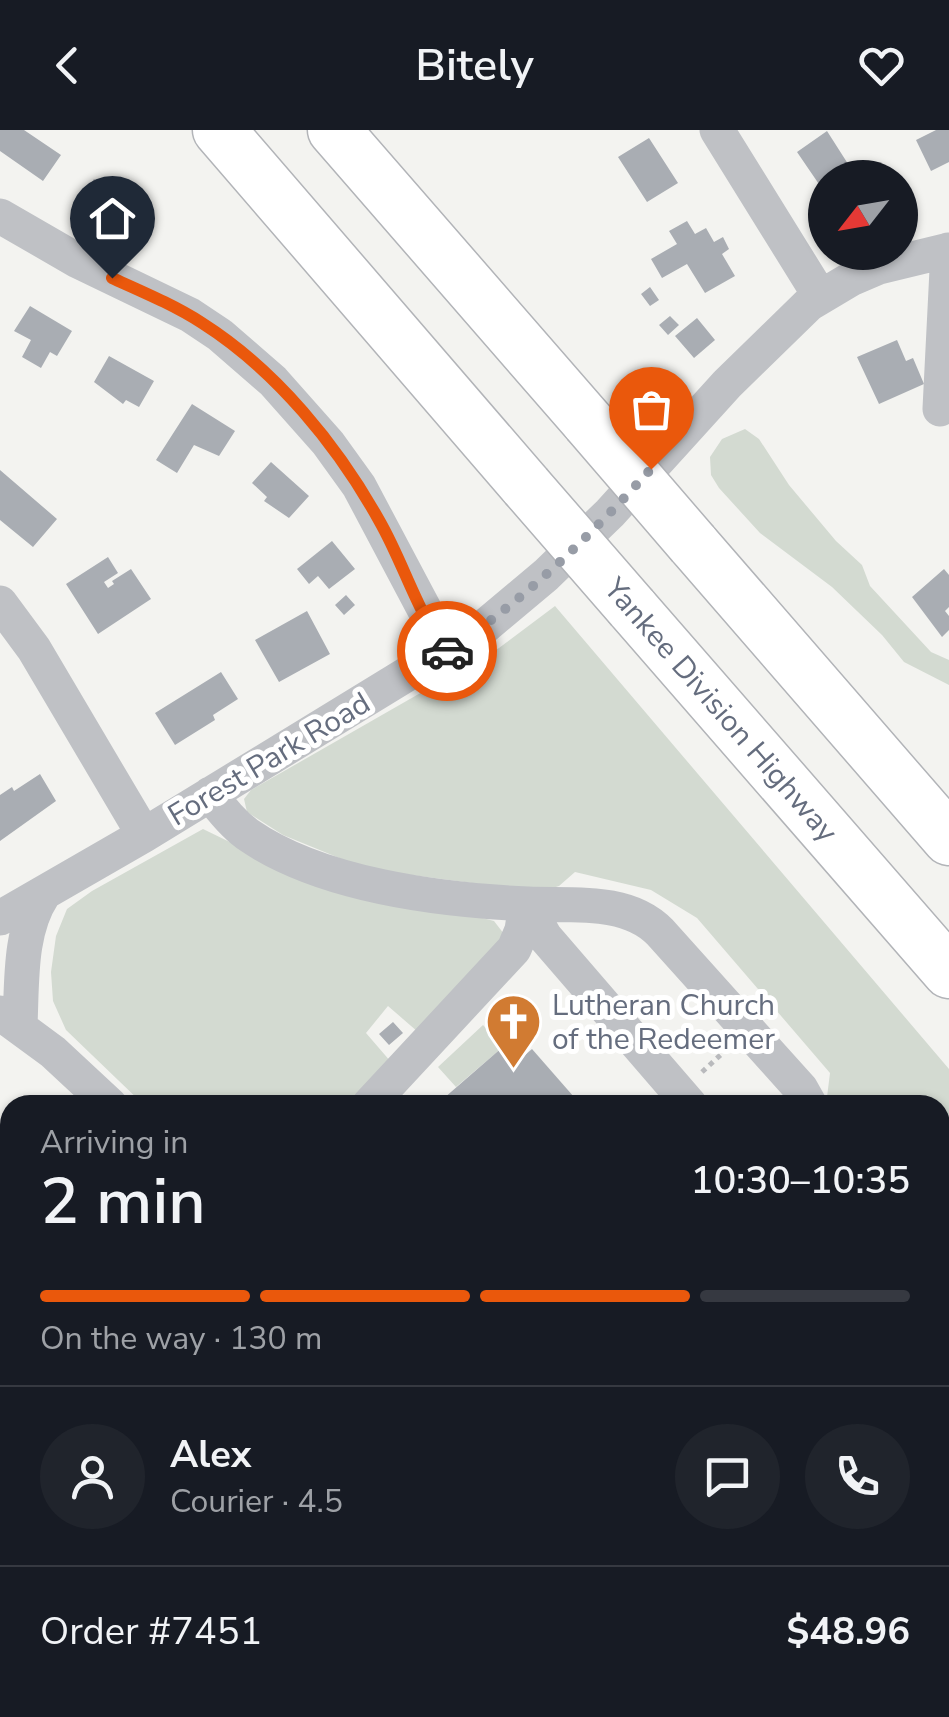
<!DOCTYPE html>
<meta charset="utf-8">
<style>
:root{--surface:#171b24;--page:#20242c;--text:#f1f3f6;--muted:#9ea1a6;--line:#363941;--accent:#ea580c}
body{margin:0;font-family:"Nunito Sans",sans-serif;background:var(--page);color:var(--text);height:100vh;display:flex;flex-direction:column;font-size:38px;white-space:nowrap}
*{box-sizing:border-box;margin:0}
p{font-size:32px;color:var(--muted)}
.icon{flex:none;width:55px;height:55px;fill:none;stroke:currentColor;stroke-width:2;stroke-linecap:round;stroke-linejoin:round}
.map{position:relative;flex:1;overflow:hidden}
.details{position:absolute;left:0px;top:965px;width:950px;height:622px;display:flex;flex-direction:column;background:var(--surface);border-radius:30px 30px 0 0;box-shadow:0 2px 8px #0004}
.details>*{flex:none}
.needle{width:65px;rotate:239deg}
.buttons{position:absolute;left:808px;top:30px;display:grid;gap:20px}
.buttons a{display:grid;place-items:center;width:110px;height:110px;border-radius:50%;background:var(--surface);box-shadow:0 2px 8px #0004;font-size:50px}
.pin{position:absolute;display:grid;place-items:center;width:85px;height:85px;color:#fff;margin:-102px -42px;border-radius:50% 50% 50% 0;rotate:-45deg;box-shadow:0 0 10px #0007}
.pin .icon{rotate:45deg}
.courier{position:absolute;display:grid;place-items:center;width:100px;height:100px;margin:-50px;border:8px solid #ea580c;border-radius:50%;background:#fff;color:#222;box-shadow:0 2px 12px #0007}
.summary em{font-style:normal;font-weight:600}
.summary div{display:flex;flex-direction:column-reverse}
.summary{display:flex;align-items:center;justify-content:space-between;height:170px;padding:0 40px}
h1{font-size:65px;font-weight:600;line-height:75px}
.bar{display:grid;grid-template-columns:repeat(4,1fr);gap:15px 10px;align-content:center;height:120px;padding:0 40px}
.bar i{height:12px;border-radius:8px;background:var(--line)}
.bar .active{background:var(--accent)}
.bar p{grid-column:span 4}
.line{display:flex;align-items:center;gap:25px;padding:0 40px;border-top:2px solid var(--line)}
.line div{flex:1}
.round{display:grid;place-items:center;flex:none;width:105px;height:105px;border-radius:52px;background:var(--page)}
header{display:flex;justify-content:space-between;align-items:center;height:130px;padding:0 40px;background:var(--surface);font-size:45px;font-weight:600}
.map>svg:first-child{display:block}
.green{fill:#d3dad1}
.building{fill:#a9adb3}
.lines{fill:none;stroke-linecap:round;stroke-linejoin:round}
.highway-casing{stroke:#b2b4b8;stroke-width:55}
.path{stroke:#b9babd;stroke-width:5;stroke-dasharray:5 5;stroke-linecap:butt}
.minor{stroke:#bfc1c5;stroke-width:35}
.highway{stroke:#fff;stroke-width:52}
.highway-bridge-casing{stroke:#b2b4b8;stroke-width:55;stroke-linecap:butt}
.highway-bridge{stroke:#fff;stroke-width:52}
.done{stroke:#979ca6;stroke-width:10;stroke-dasharray:0 18}
.route{stroke:#ea580c;stroke-width:12}
.labels{text-anchor:middle;stroke-width:10;stroke-linejoin:round;paint-order:stroke}
.street-label{font-size:30px;fill:#656d7e;stroke:#fff}
.poi-label{font-size:30px;fill:#656d7e;stroke:#fff;text-anchor:start}
</style>
<header><svg class="icon" aria-label="back" viewBox="0 0 24 24"><path d="M15 5l-7 7 7 7"/></svg>Bitely<svg class="icon" aria-label="heart" viewBox="0 0 24 24"><path d="M12 20l-8-8c-3-5 5-10 8-4 3-6 11-1 8 4z"/></svg></header>
<div class="map">
<svg width="949" height="1587" viewBox="0 0 949 1587">
<rect width="100%" height="100%" fill="#f3f3f0"/>
<path class="green" d="M745,299L759,309L789,355L836,411L862,435L870,456L931,522L949,530V555L904,532L882,505L832,457L760,403L719,358L711,345L710,327L722,309Z
M555,476L949,939V1587H874L880,1578H940V975H826L830,943L697,788L651,760L575,742L559,756L540,762L366,739L283,705L247,682L244,669L251,660L499,518Z
M203,699L275,734L494,791L504,804L501,815L418,902L388,876L366,903L391,932L350,975H144L66,900L53,871L51,842L56,806L67,779L92,761Z
M483,895L503,917L456,957L438,937Z
M655,1578H743L748,1582L753,1578H842L838,1587H662Z"/>
<path class="building" d="M0,0H24L61,25L43,51L0,21Z
M936,0H949V32L931,41L916,10Z
M827,1L857,48H825V63L797,22Z
M649,8L678,53L647,72L618,27Z
M94,49L137,79L120,103L77,74Z
M687,91L695,104L706,98L714,112L723,107L729,119L722,124L735,146L705,163L687,134L662,148L651,129L677,114L669,101Z
M650,157L659,170L650,176L641,164Z
M30,176L72,201L57,226L50,222L41,238L22,227L31,210L14,201Z
M670,186L679,195L668,205L659,195Z
M697,188L715,210L694,228L675,206Z
M897,210L906,231L913,228L924,254L879,274L857,227Z
M109,226L154,251L139,277L126,270L123,274L94,252Z
M192,274L235,301L219,326L194,315L177,343L156,330Z
M271,332L309,366L289,388L264,371L267,367L252,353Z
M0,340L57,389L33,417L0,390Z
M332,411L355,439L329,459L318,446L309,454L297,439Z
M108,427L118,443L104,452L108,458L114,454L112,451L131,439L151,469L98,504L66,454Z
M944,439L949,445V477L945,481L949,486V500L942,507L912,467Z
M346,465L355,475L344,485L335,475Z
M307,481L330,524L279,552L255,510Z
M221,542L238,569L213,585L215,590L175,615L155,583Z
M40,644L56,671L0,711V665L12,657L14,661Z
M393,892L403,903L389,915L379,904Z
M512,909L525,925L532,919L581,975H436Z
M0,1362L10,1374V1430L0,1417Z"/>
<g class="lines">
<defs>
<path id="highway" d="M219,0L526,356
M334,0L588,292
M693,414L949,709
M632,478L949,842"/>
</defs>
<use href="#highway" class="highway-casing"/>
<path class="path" d="M702,942L727,919"/>
<path class="minor" d="M717,0L820,166
M0,86L78,131L190,185L220,205L273,251L328,313L359,356L447,522
M940,279L948,120
M0,473L34,519L144,705
M210,664C221,679 232,693 247,704C320,755 440,770 528,774C571,776 627,768 660,802L801,959L810,975
M526,774L545,807L690,975
M0,788L144,705L484,497L546,445L610,383L727,254L809,174L851,149L879,137L949,120
M0,883L53,922L110,975
M20,895C22,853 19,801 43,765
M369,975L514,819L522,800L526,774
M0,1500L10,1494
M0,1555L10,1571
M626,1578L632,1587"/>
<use href="#highway" class="highway"/>
<defs>
<path id="highway-bridge" d="M588,292L693,414
M526,356L632,478"/>
</defs>
<use href="#highway-bridge" class="highway-bridge-casing"/>
<use href="#highway-bridge" class="highway-bridge"/>
</g>
<g class="lines">
<path class="done" d="M447,521C524,471 589,407 651,339"/>
<path class="route" d="M112,148C143,162 174,175 202,193C276,240 338,316 380,392C404,434 418,485 447,521"/>
</g>
<defs>
<symbol id="church-pin" viewBox="-11 -11 22 30"><path d="M0 17L-7.5 6A9.5 9.5 0 1 1 7.5 6Z" fill="#d17b32" stroke="#fff"/><path d="M-1.2-6h2.4v3.5h3.3v2.4h-3.3V6h-2.4V-.1h-3.3v-2.4h3.3Z" fill="#fff"/></symbol>
</defs>
<g fill-rule="evenodd">
<use href="#church-pin" x="482" y="860" width="63" height="86"/>
</g>
<g class="labels">
<g class="street-label">
<text transform="translate(721 580) rotate(49)" y="10">Yankee Division Highway</text>
<text transform="translate(269 629) rotate(-31)" y="10">Forest Park Road</text>
</g>
<g class="poi-label">
<text x="552" y="885">Lutheran Church<tspan x="552" dy="34">of the Redeemer</tspan></text>
</g>
</g>
</svg>
<div class="buttons">
<a><svg class="needle" viewBox="-14 -14 28 28"><path d="M0-13l5 13h-10z" fill="#e53935"/><path d="M0 13l5-13h-10z" fill="#9ea1a6"/></svg></a>
</div>
<div class="pin" style="left:651px;top:339px;background:#ea580c"><svg class="icon" aria-label="bag" viewBox="0 0 24 24"><path d="M5 8h14l-1 12H6zM9 8a3 3 0 0 1 6 0"/></svg></div>
<div class="pin" style="left:112px;top:148px;background:#1f2937"><svg class="icon" aria-label="home" viewBox="0 0 24 24"><path d="M3 11l9-7 9 7M6 9v11h12V9"/></svg></div>
<div class="courier" style="left:447px;top:521px"><svg class="icon" aria-label="car" viewBox="0 0 24 24"><path d="M5 17H2v-5l4-1 3-4h7l3 4 3 1v5h-3M9 17h6M6 11h13"/><circle cx="7" cy="17" r="2"/><circle cx="17" cy="17" r="2"/></svg></div>
<section class="details">
<div class="summary"><div><h1>2 min</h1><p>Arriving in</p></div><em>10:30–10:35</em></div>
<div class="bar"><i class="active"></i><i class="active"></i><i class="active"></i><i></i><p>On the way · 130 m</p></div>
<div class="line" style="height:180px"><a class="round"><svg class="icon" aria-label="person" viewBox="0 0 24 24"><circle cx="12" cy="8" r="4"/><path d="M4 21q1-7 8-7t8 7"/></svg></a><div><b>Alex</b><p>Courier · 4.5</p></div><a class="round"><svg class="icon" aria-label="chat" viewBox="0 0 24 24"><path d="M4 5h16v11H9l-5 4z"/></svg></a><a class="round"><svg class="icon" aria-label="phone" viewBox="0 0 24 24"><path d="M5 4h4l2 5-3 2q2 4 5 5l2-3 5 2v4C11 20 4 13 5 4z"/></svg></a></div>
<div class="line" style="height:130px"><div>Order #7451</div><b>$48.96</b></div>
</section>
</div>
